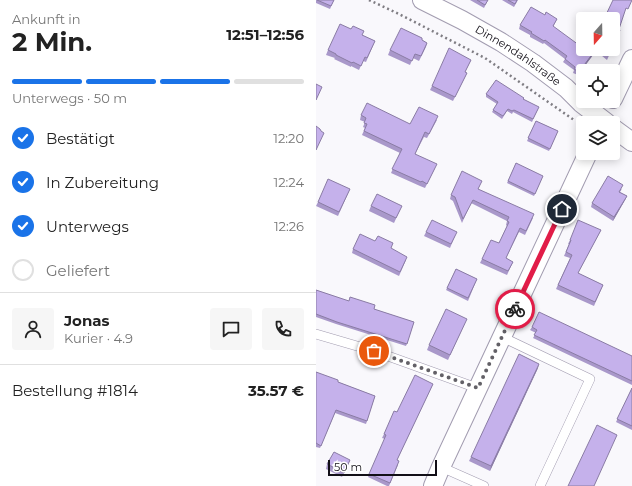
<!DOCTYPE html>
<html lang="de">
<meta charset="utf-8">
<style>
:root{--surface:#fff;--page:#f6f6f6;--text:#222;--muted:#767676;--line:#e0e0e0;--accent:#1a73e8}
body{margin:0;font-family:Montserrat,sans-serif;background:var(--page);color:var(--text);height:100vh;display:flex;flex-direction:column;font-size:15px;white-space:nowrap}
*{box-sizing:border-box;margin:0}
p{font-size:13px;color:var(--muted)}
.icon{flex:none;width:22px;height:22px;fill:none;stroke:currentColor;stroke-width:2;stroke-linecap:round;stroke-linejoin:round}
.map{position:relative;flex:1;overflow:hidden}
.sheet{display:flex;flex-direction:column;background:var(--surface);width:316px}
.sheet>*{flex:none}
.needle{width:26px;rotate:200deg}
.fabs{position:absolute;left:260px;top:12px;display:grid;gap:8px}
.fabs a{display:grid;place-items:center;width:44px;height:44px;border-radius:4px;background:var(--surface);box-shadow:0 2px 10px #0003;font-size:20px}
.scale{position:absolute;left:12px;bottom:10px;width:109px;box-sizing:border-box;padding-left:4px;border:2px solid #120f17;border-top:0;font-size:11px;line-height:14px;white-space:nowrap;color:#120f17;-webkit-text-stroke:3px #fff;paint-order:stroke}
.pin{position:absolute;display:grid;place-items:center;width:34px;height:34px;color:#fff;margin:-17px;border:2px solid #fff;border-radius:50%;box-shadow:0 1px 4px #0007}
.courier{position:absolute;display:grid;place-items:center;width:40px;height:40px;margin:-20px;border:3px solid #e11d48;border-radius:50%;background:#fff;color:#222;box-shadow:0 1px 5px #0007}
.head em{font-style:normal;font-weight:700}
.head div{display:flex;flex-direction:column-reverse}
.head{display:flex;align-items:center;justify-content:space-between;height:68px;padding:0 12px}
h1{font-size:26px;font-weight:700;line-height:30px}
.bar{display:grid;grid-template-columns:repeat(4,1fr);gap:6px 4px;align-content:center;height:48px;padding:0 12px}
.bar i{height:5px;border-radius:3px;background:var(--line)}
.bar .active{background:var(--accent)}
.bar p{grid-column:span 4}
.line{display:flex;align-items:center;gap:10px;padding:0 12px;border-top:1px solid var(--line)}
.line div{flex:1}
.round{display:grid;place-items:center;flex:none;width:42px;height:42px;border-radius:4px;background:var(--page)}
ol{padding:0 12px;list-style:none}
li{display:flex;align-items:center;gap:12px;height:44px}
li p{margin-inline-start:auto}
li .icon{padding:4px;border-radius:50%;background:var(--accent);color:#fff;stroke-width:4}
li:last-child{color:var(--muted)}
li i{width:22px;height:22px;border:2px solid var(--line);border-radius:50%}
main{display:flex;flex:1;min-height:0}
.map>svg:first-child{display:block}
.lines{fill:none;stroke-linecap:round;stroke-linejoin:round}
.lane-casing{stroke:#a29cb0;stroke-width:10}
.street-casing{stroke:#a29cb0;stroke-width:20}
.path{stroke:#7f7d83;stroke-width:2.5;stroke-dasharray:2 3;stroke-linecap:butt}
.lane{stroke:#fff;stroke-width:9}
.street{stroke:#fff;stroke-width:18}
.wall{fill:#a998ca}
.shaded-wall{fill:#8a7ca4}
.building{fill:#c5b1eb;stroke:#8a7ca4}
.done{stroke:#636167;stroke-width:4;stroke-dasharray:0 7.2}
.route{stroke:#e11d48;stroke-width:5}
.labels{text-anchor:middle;stroke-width:3;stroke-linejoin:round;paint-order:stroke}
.street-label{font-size:11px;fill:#120f17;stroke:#fff}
</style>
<main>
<section class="sheet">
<div class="head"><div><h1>2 Min.</h1><p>Ankunft in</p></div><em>12:51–12:56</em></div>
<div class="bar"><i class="active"></i><i class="active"></i><i class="active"></i><i></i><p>Unterwegs · 50 m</p></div>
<ol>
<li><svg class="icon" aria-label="check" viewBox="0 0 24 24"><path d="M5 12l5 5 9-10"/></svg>Bestätigt<p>12:20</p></li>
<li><svg class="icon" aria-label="check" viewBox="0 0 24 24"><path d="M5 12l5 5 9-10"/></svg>In Zubereitung<p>12:24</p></li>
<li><svg class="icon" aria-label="check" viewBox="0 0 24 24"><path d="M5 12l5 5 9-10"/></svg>Unterwegs<p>12:26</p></li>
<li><i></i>Geliefert</li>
</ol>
<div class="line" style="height:72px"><a class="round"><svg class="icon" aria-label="person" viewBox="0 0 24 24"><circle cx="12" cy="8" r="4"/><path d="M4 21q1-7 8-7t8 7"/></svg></a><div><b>Jonas</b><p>Kurier · 4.9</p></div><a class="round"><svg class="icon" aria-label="chat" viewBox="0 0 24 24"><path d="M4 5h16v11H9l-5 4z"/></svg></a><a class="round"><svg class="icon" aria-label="phone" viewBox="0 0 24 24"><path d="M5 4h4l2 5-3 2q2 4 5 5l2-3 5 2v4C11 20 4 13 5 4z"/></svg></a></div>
<div class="line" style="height:52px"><div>Bestellung #1814</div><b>35.57 €</b></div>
</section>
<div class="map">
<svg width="316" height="486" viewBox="0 0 316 486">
<rect width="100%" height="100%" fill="#f9f8fc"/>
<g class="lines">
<defs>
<path id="lane" d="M0,334L58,351L161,388
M186,337L274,379L224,486
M125,467L168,486"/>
<g id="street">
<path id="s1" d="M106,0L146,20L185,42L217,63L250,88L265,103L291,123"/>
<path d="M297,99L316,59"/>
<path d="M297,128L316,142"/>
<path d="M117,486L125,467C174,362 223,257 272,153"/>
</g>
</defs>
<use href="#lane" class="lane-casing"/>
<use href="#street" class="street-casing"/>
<path class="path" d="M53,0L83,14L169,58L258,120"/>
<use href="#lane" class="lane"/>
<use href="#street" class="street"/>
</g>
<path class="wall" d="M0,0H18L14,9L0,3Z
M154,0H172L168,8Z
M186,0H202L198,7Z
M229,15L241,19L237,27L267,49H296L291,60L280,51L262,75L257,73L258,70L247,62L249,59L228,43L227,44L214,37V35L203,29L204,25Z
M46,35L59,41L50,62L47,61L43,70L35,66V67L18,59L19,58L10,55L12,50Z
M106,40L111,43L110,47L103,61L97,58L94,65L72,55L74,50Z
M155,60L149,72L151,73L137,101L114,90L116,86Z
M170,94L207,99L222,109L216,122L197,112L196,114L191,111L186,119L176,112L181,104L170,97Z
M45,115L94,124L121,120L111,138L108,137L99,154L119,168L109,188L104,186L75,173L84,153L46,135L49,128L47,127L49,122L44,120Z
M220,121L242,131L233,151L211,141Z
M200,163L226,178L218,196L191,183Z
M164,185L162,189L217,218L209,235L203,232L190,258L197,262L191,275L164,263L166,259L183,243L191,226L190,225L191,221L155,203L146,223L137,201L134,199L135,195Z
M34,189L22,216L0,206L2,202Z
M306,189L304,192L311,196L309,200L297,221L275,207L276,203Z
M55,206L84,210L78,223L53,211Z
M285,230L283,234L262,273L287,285L278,306L240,289L254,258L248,256L253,244H252L254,240Z
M110,232L139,236L134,248L108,236Z
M37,249H75L90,260L83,276L36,253Z
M140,269L161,279L152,301L130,290Z
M0,290L32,301L98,322L90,346L20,324L0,317Z
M149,323L132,360L111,350L113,345Z
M216,327L316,356V385L217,338L220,333L214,330Z
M222,368L174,471L153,461L155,457Z
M0,372L22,382L59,396L50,424L19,413L4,448L0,447Z
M117,384L81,460L82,465L73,486H71L52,477L69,439L66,438L68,434L81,412Z
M316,388V430L300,422Z
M34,460L26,477L10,469L11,464Z"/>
<path class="shaded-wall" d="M280,49V51L262,75L263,72Z
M311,196L309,200L297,221L298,217Z
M223,364L222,368L174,471L175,466Z"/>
<path class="building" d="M1,0H18L15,6Z
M161,0H172L169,5Z
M192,0H201L199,4Z
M297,0H316L312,9L310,8L303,29L304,30L297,46V19H288Z
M215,7L229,15L230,12L241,19L237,26L267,48V49H280L263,72L258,69L259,67L249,59L251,56L229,40L228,41L215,33L216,32L204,25Z
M24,24L35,29L37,26L48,31L46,35L59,41L51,58L49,57L45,66L37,62L36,63L20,55V54L12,50Z
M85,28L106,38V40L111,43L105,56L99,54L96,61L74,50Z
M133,48L155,60L149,72L151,73L139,97L116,86Z
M283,49H295L292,56Z
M180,80L208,98L207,99L223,107L217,119L198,110L196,111L192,109L187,116L177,110L182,102L170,94Z
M0,84L6,87L0,100Z
M51,103L94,124L103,107L122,116L113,134L109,132L99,154L121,164L111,184L106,181L105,182L76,169L86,149L48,131L51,124L48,123L50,118L45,115Z
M220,121L242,131L234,149L212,138Z
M0,126L4,129L5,131L8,133L0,150Z
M200,163L227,176L219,194L192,181Z
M146,171L166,181L162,189L218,214L210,231L204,228L190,258L197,262L192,271L166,259L175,240L183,243L193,222L191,221L193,217L157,200L147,219L139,197L135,195Z
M292,176L307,185L303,192L311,196L298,217L276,203Z
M12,179L34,189L23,212L2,202Z
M61,194L86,206L80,218L55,206Z
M116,220L141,232L135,244L110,232Z
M262,220L285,230L262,273L287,285L279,302L242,285L256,255L250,252L255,240H254Z
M44,234L59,241L62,236L77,243L75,248L91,257L84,272L37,249Z
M140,269L161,279L152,298L131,288Z
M0,290L33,301L34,297L59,305L58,309L98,322L91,344L21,322L0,314Z
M130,309L151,319L134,355L113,345Z
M223,312L316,356V381L218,335L221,330L216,327Z
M203,354L223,364L175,466L155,457Z
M0,372L22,380V382L59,396L51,421L20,410L5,446L0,443Z
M99,375L117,384L81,460L83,461L74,483L53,474L70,435L68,434L78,411L81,412Z
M316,388V426L301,419Z
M281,425L301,435L278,486H252Z
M18,452L34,460L28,473L11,464Z"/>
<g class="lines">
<path class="done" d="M58,351L162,388L199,309"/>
<path class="route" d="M199,309L246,209"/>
</g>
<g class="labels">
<g class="street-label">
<text dy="4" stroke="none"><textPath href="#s1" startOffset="111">Dinnendahlstraße</textPath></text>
</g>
</g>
</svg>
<div class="fabs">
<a><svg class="needle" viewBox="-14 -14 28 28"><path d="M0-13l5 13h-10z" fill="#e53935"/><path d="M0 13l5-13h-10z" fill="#767676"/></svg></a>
<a><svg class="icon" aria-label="locate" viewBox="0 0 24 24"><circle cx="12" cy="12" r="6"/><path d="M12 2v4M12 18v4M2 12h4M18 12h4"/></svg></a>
<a><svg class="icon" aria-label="layers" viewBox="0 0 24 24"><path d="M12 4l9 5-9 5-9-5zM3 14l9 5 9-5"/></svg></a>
</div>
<div class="scale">50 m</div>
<div class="pin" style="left:58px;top:351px;background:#ea580c"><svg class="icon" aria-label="bag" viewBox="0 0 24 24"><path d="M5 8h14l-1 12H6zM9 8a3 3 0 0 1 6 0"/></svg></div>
<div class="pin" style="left:246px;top:209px;background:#1f2937"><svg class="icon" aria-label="home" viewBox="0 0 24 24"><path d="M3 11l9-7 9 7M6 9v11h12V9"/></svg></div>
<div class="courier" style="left:199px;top:309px"><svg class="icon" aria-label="bike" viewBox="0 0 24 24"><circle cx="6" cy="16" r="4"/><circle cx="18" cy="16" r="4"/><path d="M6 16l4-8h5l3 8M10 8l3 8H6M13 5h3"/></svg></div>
</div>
</main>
